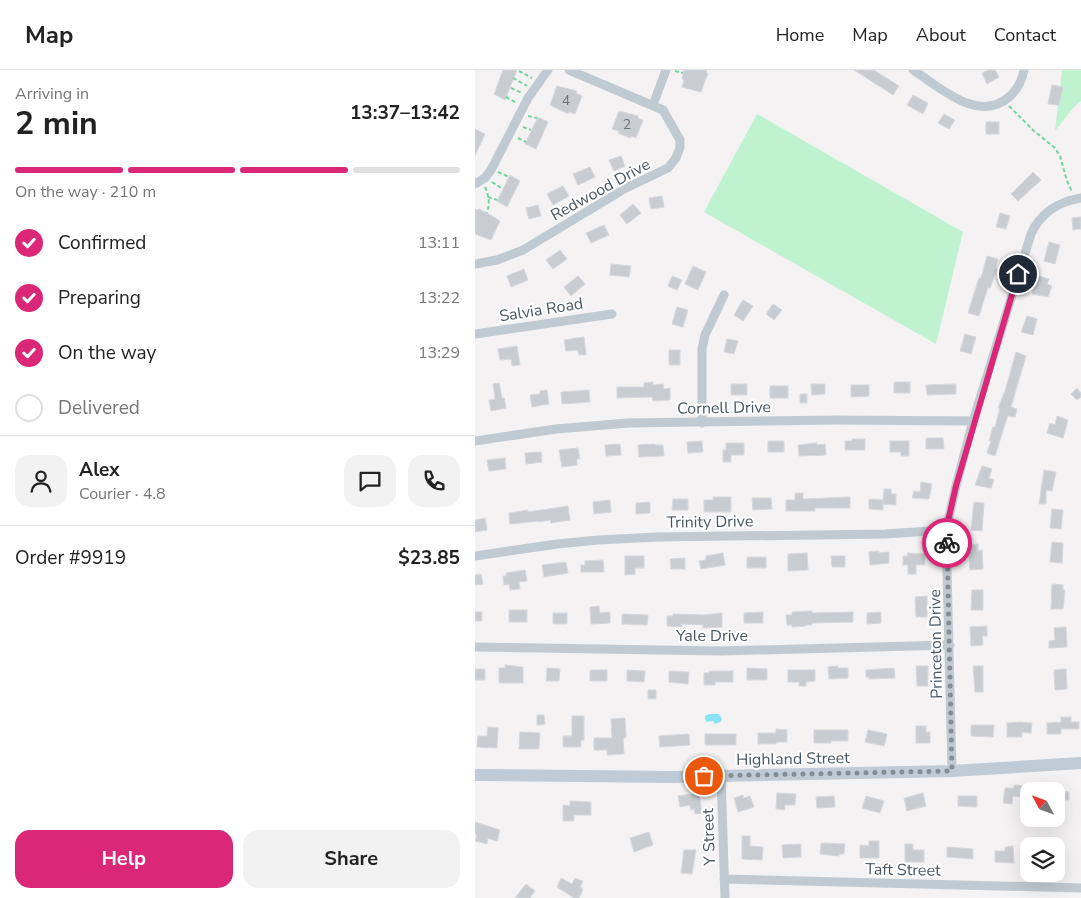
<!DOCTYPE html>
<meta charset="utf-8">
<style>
:root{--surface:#fff;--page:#f2f2f2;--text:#222;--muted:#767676;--line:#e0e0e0;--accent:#db2777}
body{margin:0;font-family:"Nunito Sans",sans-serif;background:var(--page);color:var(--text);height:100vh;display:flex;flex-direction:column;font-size:19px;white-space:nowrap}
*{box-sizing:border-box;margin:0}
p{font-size:16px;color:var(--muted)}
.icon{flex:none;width:28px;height:28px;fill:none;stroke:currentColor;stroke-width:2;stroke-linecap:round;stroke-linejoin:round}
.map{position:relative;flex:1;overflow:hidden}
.sheet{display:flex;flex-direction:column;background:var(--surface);width:475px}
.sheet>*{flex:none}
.needle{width:32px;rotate:311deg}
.tools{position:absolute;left:545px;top:712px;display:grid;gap:10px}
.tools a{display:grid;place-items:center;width:45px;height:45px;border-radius:10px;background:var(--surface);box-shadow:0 5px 20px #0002;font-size:25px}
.pin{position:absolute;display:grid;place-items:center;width:42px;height:42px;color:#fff;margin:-21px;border:2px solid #fff;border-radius:50%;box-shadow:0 1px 5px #0007}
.courier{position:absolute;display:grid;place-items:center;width:50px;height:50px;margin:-25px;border:4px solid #db2777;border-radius:50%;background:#fff;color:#222;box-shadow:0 1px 6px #0007}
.summary em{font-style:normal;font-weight:700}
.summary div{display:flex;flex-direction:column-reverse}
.summary{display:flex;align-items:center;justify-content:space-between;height:85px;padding:0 15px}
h1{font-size:32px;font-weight:700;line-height:38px}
.bar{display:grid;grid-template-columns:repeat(4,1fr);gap:8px 5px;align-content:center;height:60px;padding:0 15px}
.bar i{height:6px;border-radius:4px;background:var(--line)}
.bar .active{background:var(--accent)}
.bar p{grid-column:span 4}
.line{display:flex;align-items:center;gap:12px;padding:0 15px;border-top:1px solid var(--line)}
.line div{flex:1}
.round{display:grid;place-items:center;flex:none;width:52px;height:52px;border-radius:15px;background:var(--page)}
ol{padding:0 15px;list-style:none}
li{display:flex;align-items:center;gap:15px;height:55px}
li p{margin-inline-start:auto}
li .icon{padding:5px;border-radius:50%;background:var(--accent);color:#fff;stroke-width:4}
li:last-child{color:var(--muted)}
li i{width:28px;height:28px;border:2px solid var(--line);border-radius:50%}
.action{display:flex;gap:10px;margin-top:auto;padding:10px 15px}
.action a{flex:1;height:58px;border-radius:15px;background:var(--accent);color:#fff;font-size:20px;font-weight:700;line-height:58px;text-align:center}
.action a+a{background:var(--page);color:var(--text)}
header{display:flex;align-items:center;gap:30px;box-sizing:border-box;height:70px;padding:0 25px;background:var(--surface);border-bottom:1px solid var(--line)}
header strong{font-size:24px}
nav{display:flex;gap:28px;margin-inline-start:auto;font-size:18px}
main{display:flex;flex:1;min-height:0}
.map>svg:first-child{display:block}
.green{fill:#bff3d0}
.water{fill:#89e3f3}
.building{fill:#c9cdd2;stroke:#d6d8de}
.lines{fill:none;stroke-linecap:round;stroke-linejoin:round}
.path{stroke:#74d4a0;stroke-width:2;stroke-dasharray:4 2.5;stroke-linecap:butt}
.street{stroke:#bfcad2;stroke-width:9}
.secondary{stroke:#bfcbd6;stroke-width:12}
.done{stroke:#848d94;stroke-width:5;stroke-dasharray:0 9}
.route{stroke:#db2777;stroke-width:6}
.labels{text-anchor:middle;stroke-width:4;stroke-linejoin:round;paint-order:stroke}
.number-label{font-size:14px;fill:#68747d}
.street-label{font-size:16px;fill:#485761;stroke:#fff}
</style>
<header>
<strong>Map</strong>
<nav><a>Home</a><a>Map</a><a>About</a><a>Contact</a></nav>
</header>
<main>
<section class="sheet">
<div class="summary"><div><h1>2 min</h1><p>Arriving in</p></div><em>13:37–13:42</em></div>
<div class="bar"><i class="active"></i><i class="active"></i><i class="active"></i><i></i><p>On the way · 210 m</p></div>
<ol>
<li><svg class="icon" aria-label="check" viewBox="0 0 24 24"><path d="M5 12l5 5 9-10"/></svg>Confirmed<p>13:11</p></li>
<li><svg class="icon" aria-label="check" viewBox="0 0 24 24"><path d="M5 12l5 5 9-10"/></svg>Preparing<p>13:22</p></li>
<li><svg class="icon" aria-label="check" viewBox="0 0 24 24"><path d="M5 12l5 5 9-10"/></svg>On the way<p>13:29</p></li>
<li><i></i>Delivered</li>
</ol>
<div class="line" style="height:90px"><a class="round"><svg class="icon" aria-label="person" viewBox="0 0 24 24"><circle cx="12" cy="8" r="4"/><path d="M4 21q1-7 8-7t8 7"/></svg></a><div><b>Alex</b><p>Courier · 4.8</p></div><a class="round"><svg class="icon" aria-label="chat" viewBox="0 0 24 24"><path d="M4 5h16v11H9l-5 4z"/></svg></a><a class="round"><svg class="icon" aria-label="phone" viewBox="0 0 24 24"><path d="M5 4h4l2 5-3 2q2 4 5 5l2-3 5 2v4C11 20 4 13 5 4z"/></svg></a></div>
<div class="line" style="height:65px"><div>Order #9919</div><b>$23.85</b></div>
<div class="action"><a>Help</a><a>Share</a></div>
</section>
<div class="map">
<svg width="606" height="828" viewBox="0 0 606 828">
<rect width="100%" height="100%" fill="#f4f2f2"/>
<path class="green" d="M587,0H606V31L599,37L580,61Z
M282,44L488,162L461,274L229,142Z"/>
<path class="water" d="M234,644H244L247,649L245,652L240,654L238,651L232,652L230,649V646Z"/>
<path class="building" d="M28,0H42L30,30L19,24Z
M209,0H232L231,3H233L226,22L207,17L209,10L207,9Z
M379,0H399L424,16L418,25Z
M513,0H520L524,7L512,14L507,3Z
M577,15L588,17L584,35L573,34Z
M82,16L102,21L101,23L107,26L100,44L94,42L93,44L75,35Z
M438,25L453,33L448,44L432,35Z
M144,41L163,46V48L168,50L161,68L156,66L155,68L143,63L144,61L137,59Z
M469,44L480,50L474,59L463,53Z
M63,47L73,52L61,79L50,74Z
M511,52H524V64H511Z
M0,59L10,64L0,86Z
M146,86L150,96L139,101L134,90Z
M115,97L120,107L103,115L98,104Z
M558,102L566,110L543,131L536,124Z
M35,105L45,111L32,137L22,131Z
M88,116L94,126L78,135L72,124Z
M187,126L189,137L176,139L174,128Z
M158,134L166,143L152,154L145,145Z
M63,135L66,146L54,149L51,138Z
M0,139L3,140L4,139L12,143L25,151L16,170L0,164Z
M525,143L535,146L531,159L521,157Z
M606,147V159L598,160L597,148Z
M129,155L134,165L116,173L111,163Z
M574,172L585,175L580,194L569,191Z
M85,180L92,189L78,199L71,190Z
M512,186L523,189L520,199H522L515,218L513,217L504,246L493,243L504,208H506Z
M136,194L156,196L154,207L135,205Z
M218,196L231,202L223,220L210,214Z
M49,199L53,210L36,217L32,206Z
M103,206L110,214L96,226L89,217Z
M197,206L207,210L202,220L193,216Z
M564,206L574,209L572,214L577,216L573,227L557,224Z
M268,230L278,236L268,251L259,245Z
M298,234L307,240L299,250L291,244Z
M202,237L213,240L208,257L197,254Z
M552,246L562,249L558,265L546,262Z
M490,264L501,267L496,284L485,281Z
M109,267L111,285H104L103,280L91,281L89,270Z
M252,269L263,271L259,284L249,282Z
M42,276L45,295L37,296L36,289L25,290L23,279Z
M194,280H205V295H194Z
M541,282L551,286L536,337L542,339L540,347L533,346L531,351L520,386L512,383L516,371H514L518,357H520L525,338H523L530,321Z
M178,312V315L188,314L189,319L195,318V330L178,331L177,327L142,328V317H169V313Z
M419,312H435V323H419Z
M24,313L27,328H29L31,338L16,341L14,330L20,329L18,314Z
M256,314H272V325H256Z
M336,314H350V324L337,325Z
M481,314V324L452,325L451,315Z
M376,315H394V326L376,327Z
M295,316H313V328H295Z
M602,318L606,323V327L602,330L596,324Z
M72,320L74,334L57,337L55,325L65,324V321Z
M114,320L115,332L87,334L86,322Z
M325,324H332V333H325Z
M582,346L593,350L588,368L572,363L575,353L580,355Z
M451,368H468L469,379H451Z
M377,369H390V380H370V371H377Z
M227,371L228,382L213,383L212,372Z
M293,371H309V382H293Z
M415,371H434V386H426V382H415Z
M251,373H269V385H256V392H248V380H251Z
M342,373V375L350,374L351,385L324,386L323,375Z
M145,374L146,385L131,386L130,375Z
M180,374V375H188L189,386L164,387L163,375Z
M103,378L105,389H102V395L87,397L84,380Z
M66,382L67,392L51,394L50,383Z
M30,388L31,399L14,401L12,390Z
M507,396L517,399L514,408L519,410L516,418L500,415Z
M569,400L581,402L577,421L571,420V434H564Z
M446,412L457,414L454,429L437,428L439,421L445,422Z
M409,419H416V424H421V435L408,434Z
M320,423H328V429L375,427V438H340V441H311V430H320Z
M238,427H256V442H229V430H238Z
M277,428H296L297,439L278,440Z
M198,429H213V440H197Z
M394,429L408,430V440L394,439Z
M135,430L136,442L119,444L118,432Z
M175,432V443L161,444V433Z
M499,432L509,433L507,461L496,460Z
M93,436L95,450L76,453L75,450L64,452V451L35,454L34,443L53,440V442Z
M577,439L588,440L586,459L575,458Z
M10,448L12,460L0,462V450Z
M577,472L588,473L587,493L575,492Z
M503,474V481L507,480L508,499L495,500L493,475Z
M404,481V483L414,482V493L395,495L394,482Z
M248,483L250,495L226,499L224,491L231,490V486Z
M332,483L333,500L313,501V484Z
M432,483L450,484V495H441V504H433V495H428V486H433Z
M150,486H169V498H160V504L150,505Z
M356,486H370V497H357Z
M272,487H291V498H272Z
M210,488V499H196L195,489Z
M128,490L129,502H106V495H110V491Z
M91,492L93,503L69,507L67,495Z
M50,500L52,511L44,512L45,519L35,520L34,514L29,515L28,506H32L31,503Z
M6,504L8,514L0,515V505Z
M577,514L588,515V520H590L588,539H576Z
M497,520H508V540H496Z
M452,526V547H441L440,527Z
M124,536L125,543L135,542V553L116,554L115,537Z
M34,540H52V552H34Z
M337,541V543L378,542V552L337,553V555H330V556L317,557V555H312L311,545H317V542Z
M0,542H7V551H0Z
M288,542V553H269V543Z
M406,542V553L392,554V543Z
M78,543H92V554H78Z
M247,543V557L228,558V555L207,554V557L192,556V546H198V544L228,545Z
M147,544L173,545L172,555L147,554Z
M512,556V566H507L508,575L496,576L495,557Z
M591,557L592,577L574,578V571L580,570L579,558Z
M30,595L48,597V613H24V598H30Z
M363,596V598H373V608L354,609L353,597Z
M441,596H453V616H442Z
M498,596H508V622H500Z
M72,598L85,599L84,611H71Z
M272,598L292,599V610H272Z
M419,598L420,608L393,609L395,607H391V600Z
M0,599H10V610H0Z
M591,599L592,619L580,620L579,600Z
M115,600H132V611H115Z
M152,600L170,601L169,612L152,611Z
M313,600H340V611L331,612V616H324V612H313Z
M194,601L214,602L213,614L194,612Z
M234,601H258V612H240V615H229V603H234Z
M173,620H181V629H173Z
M62,645H69L70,654L62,655Z
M97,646H109V670H106V677H88V666H97Z
M586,647H596V652H604V659H586V664H572V653L586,652Z
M150,648L151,668H148L149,684L132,685V680H119V668H137L136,649Z
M545,652L557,653L556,663L547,662V667H532V653Z
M496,655H519L518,667L496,666Z
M441,656H451V662H455V673H441Z
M13,657L23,658L22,678L2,677L3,666H12Z
M301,659L312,660V672H301V674H283V663H301Z
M339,660H373V671H356V673H339Z
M393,660L412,664L409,676L390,672Z
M45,662L65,663L64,679H44Z
M214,664L215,675L185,677L184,666Z
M230,664H261V675H230Z
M539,715L552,716L551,727L538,726L537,734L528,733L530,718H539Z
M581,721L594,722V730H589L588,735L581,734Z
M224,723L227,743L220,744L219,739L216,740L215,735L205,737L203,726Z
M302,723L321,724L320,735H310V740L301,739Z
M448,723L451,736L432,741L429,728Z
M268,725L269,728L275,726L279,737L263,742L259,728Z
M359,726L360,737L342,738L341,727Z
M391,726L409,731L405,743L387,738Z
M483,726H502V737L483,736Z
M95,731L116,732V745H99V751H88V735L95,736Z
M0,752L25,760L22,771L13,768L12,774L0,771L2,765L0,764Z
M174,762L178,775L159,782L155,768Z
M267,766H275V776L288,777L287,790L267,789Z
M394,771H404V788H385V775L394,776Z
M346,773L370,774L369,784H364V786L345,784Z
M326,774V787L308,788L307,775Z
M430,774H438V780H449V792H430Z
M538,776L539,793L520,792V781H530V777Z
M472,777L498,779V789L472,787Z
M209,780H221L217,804L206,803Z
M86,808L97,814L100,808L108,811L105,817L108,819L104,828H99L82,817Z
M51,814L60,821L55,828H40Z"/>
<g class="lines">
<path class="path" d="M44,1L57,8
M200,1L208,3
M38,8L52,16
M36,18L47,23
M31,27L42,33
M534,36L559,61L580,78L585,86L592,111L597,122
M53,46L62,48
M48,57L56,60
M43,68L51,72
M23,102L34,107
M17,112L28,119
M10,117C14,126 15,134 12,143
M13,127L22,130"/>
<path class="street" d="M438,0C465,17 503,54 534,27C543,19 547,11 549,0
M178,35L191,0
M0,114L10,108L16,100L53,28L73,0
M0,194L22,190L48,180L151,118L193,98L201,88L205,77V70L188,40L94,0
M0,264L137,244
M227,353V279L230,265L249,225
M0,371L81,359L153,353L361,350L498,351
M0,486L82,474L123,470L183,467L410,464L471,460
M0,577L246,581L475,575
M477,701L471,460L481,416L498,351L556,164C566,142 583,132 606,128
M246,705L250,828
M249,809L606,818"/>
<path class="secondary" d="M0,705L199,707L477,701L606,693"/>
</g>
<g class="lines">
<path class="done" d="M229,706L477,701L472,473"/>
<path class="route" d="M472,473L471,460L481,416L543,204"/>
</g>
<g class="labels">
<g class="number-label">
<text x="91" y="35">4</text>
<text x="152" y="59">2</text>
</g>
<g class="street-label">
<text transform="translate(125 119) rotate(-29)" y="6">Redwood Drive</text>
<text transform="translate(66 239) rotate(-9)" y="6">Salvia Road</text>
<text transform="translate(249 337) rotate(-1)" y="6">Cornell Drive</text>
<text transform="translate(235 451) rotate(-1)" y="6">Trinity Drive</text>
<text x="237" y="571">Yale Drive</text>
<text transform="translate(460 574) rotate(-91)" y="6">Princeton Drive</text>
<text transform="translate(318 688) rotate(-1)" y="6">Highland Street</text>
<text transform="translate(233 767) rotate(-92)" y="6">Y Street</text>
<text transform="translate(428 799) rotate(1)" y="6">Taft Street</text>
</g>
</g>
</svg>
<div class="tools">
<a><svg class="needle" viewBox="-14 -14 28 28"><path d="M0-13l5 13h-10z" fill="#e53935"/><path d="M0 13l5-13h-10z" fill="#767676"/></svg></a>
<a><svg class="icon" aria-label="layers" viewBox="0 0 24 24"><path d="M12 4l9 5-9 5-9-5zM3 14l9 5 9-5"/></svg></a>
</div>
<div class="pin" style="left:229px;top:706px;background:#ea580c"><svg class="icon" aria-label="bag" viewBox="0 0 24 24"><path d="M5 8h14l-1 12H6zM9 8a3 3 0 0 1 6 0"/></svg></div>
<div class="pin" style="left:543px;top:204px;background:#1f2937"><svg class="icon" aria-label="home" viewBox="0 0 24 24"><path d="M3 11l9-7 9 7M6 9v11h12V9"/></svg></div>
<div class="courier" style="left:472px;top:473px"><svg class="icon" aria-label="bike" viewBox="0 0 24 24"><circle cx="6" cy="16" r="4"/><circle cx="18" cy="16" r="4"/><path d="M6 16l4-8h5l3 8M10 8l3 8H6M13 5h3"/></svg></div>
</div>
</main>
